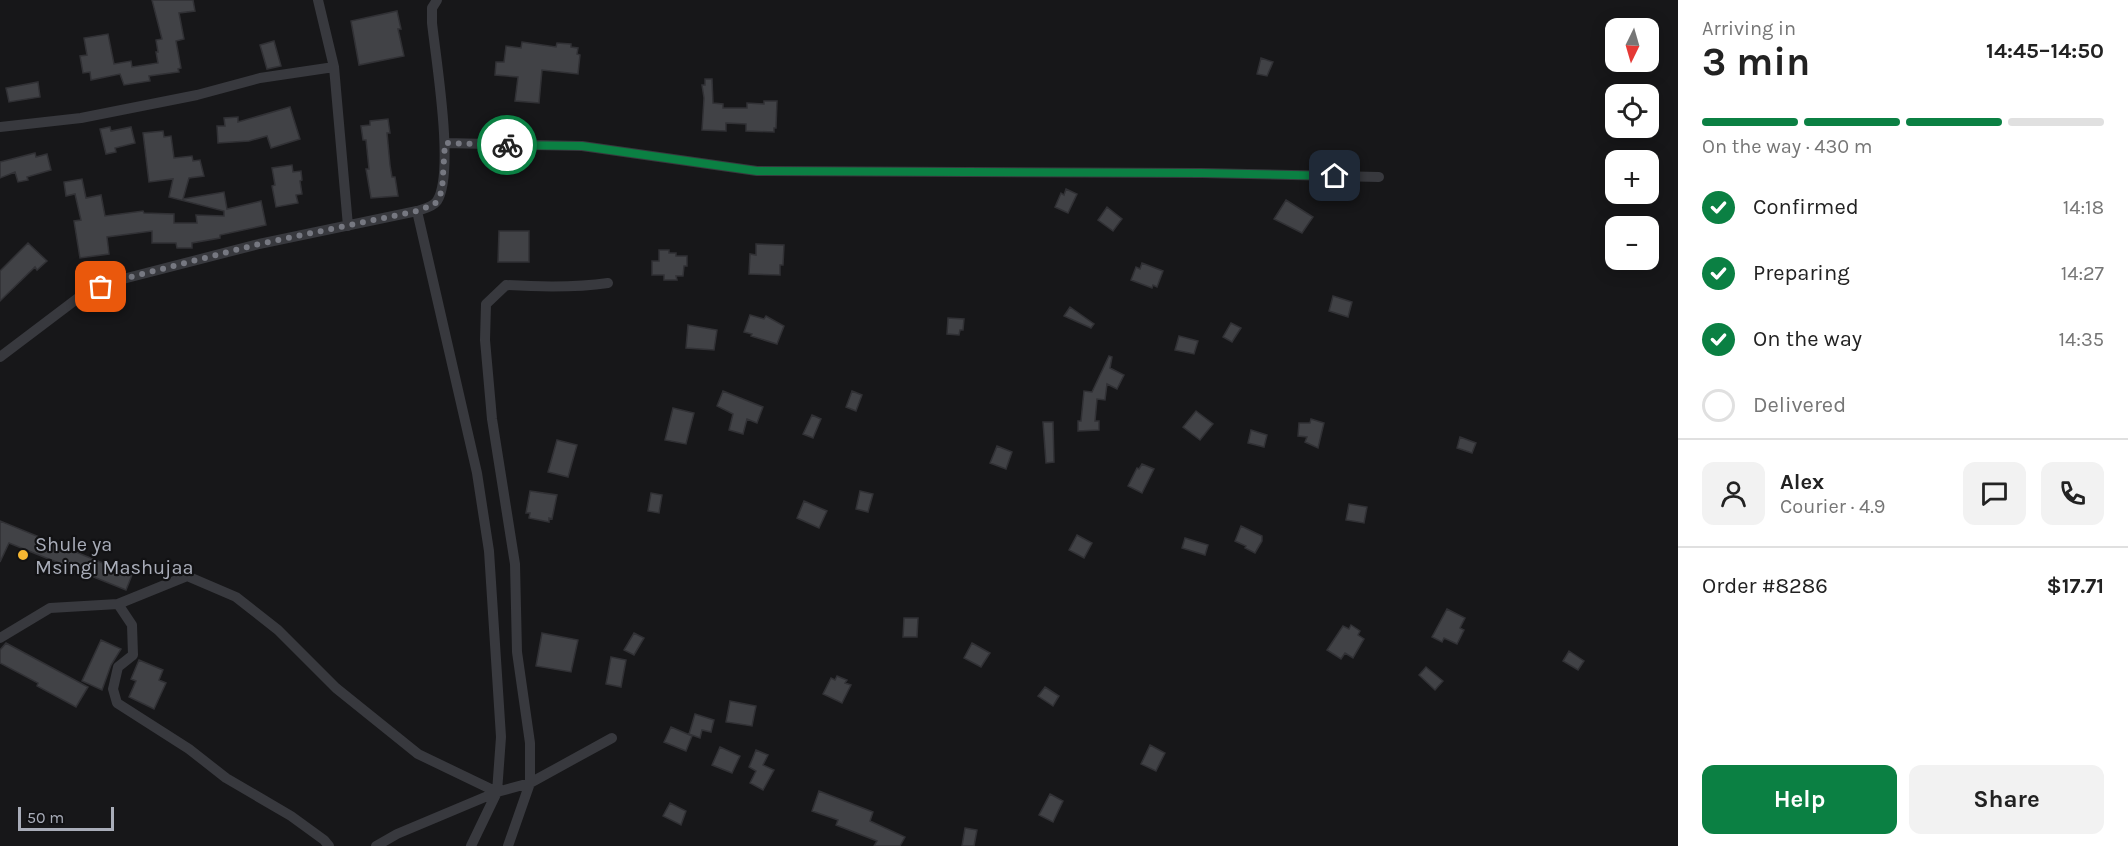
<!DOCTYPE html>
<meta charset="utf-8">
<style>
:root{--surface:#fff;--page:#f2f2f2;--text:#222;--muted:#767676;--line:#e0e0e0;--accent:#0b8043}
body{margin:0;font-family:Karla,sans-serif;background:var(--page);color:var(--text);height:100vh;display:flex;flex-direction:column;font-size:22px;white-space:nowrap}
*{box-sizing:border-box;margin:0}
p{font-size:20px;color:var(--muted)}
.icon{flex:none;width:33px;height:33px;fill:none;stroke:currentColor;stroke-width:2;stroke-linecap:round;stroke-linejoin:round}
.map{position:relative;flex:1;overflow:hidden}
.panel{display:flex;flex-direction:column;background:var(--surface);width:450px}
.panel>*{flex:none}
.needle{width:39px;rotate:185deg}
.fabs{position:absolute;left:1605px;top:18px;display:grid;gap:12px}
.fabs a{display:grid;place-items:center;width:54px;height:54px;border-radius:12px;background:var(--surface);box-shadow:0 3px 15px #0003;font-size:30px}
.scale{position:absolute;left:18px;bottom:15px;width:96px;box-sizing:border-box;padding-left:6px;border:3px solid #a9adb9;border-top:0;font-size:16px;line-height:21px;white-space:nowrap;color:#a9adb9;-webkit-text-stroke:4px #121214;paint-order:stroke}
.pin{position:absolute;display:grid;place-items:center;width:51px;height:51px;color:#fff;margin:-26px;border-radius:12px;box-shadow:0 3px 9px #0006}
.courier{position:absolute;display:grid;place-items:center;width:60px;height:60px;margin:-30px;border:4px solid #0b8043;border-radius:50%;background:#fff;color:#222;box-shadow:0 2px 8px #0007}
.head em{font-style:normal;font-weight:700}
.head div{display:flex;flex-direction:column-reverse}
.head{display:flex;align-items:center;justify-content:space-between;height:102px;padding:0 24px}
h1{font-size:39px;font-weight:700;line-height:45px}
.bar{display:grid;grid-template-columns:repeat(4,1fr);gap:9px 6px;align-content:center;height:72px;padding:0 24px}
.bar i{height:8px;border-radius:4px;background:var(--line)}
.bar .selected{background:var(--accent)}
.bar p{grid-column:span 4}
.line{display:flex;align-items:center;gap:15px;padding:0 24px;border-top:2px solid var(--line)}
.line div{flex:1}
.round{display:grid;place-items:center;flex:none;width:63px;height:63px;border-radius:12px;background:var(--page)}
ol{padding:0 24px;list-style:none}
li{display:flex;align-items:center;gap:18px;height:66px}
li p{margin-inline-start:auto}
li .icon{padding:6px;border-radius:50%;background:var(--accent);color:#fff;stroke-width:4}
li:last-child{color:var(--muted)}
li i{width:33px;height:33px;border:3px solid var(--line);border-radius:50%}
.cta{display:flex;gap:12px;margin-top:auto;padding:12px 24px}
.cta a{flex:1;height:69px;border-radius:12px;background:var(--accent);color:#fff;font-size:24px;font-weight:700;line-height:69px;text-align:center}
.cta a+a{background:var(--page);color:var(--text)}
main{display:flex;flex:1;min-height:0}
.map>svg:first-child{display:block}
.building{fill:#414246;stroke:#313135;stroke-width:1.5}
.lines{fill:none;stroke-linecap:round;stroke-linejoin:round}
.minor{stroke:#38393e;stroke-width:10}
.done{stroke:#767881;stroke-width:6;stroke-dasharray:0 10.8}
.route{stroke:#0b8043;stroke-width:8}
.poi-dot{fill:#f6b732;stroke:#121214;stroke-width:2}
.labels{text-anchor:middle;stroke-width:4.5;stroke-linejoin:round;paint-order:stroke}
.poi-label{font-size:20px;fill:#a9adb9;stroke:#121214;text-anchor:start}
</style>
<main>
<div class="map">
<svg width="1678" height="846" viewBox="0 0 1678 846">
<rect width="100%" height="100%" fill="#171719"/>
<path class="building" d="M152,0H193L195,11L179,13L184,39L176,41L181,68L178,69L179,72L149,76L150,81L124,85L120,74L91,80L90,72L83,73L80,56L87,55L84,38L108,34L114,64L131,61L132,67L158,63L156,52H158L156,40L162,39Z
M397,11L401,29H398L404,56L359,65L351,21Z
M274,41L281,66L267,69L260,45Z
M522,42L556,47L557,43L571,44V47L578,48L577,54L580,55L578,74L542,70L539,103L515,101L518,77L495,75L496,62H504L506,46L521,48Z
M1261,58L1273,62L1267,76L1257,74Z
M705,79H712L713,103L723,104V108H747V103L764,104V101H777L776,128H774V132L746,131V124L726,123V131L702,130L704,98L702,85H705Z
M38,82L40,97L9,102L6,88Z
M290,107L300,139L271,148L267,136L249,141L218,143L217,126H225L224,118L238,117V122Z
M388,119L390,133H387L390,165L392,177H395L398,196L371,198L366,169H369L366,140H363L361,126L370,125V121Z
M110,127L111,131L131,127L135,143L115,148L116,152L106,154L100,129Z
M163,131L164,137L171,136L174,158L192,156L193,161L200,160L204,176L189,178L183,199L224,192L227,209L261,201L266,225L220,235V238L192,243V248H177L176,243H152V231L107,237L109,254L80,258L74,221L81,220L75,194L66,196L64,182L82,179L86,198L101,195L105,216L143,211L144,213L174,214V223H197L196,215L224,216V211L169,197L173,179L149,182L143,133Z
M35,153L36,157L47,154L51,170L27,177L28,180L18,182L15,172L0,178V162Z
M292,165L293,172L301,171L302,180L300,181L302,194L296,195L298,203L276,207L272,186L275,185L272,168Z
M1066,189L1077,194L1068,213L1055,207L1061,193L1064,195Z
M1286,200L1313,217L1302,233L1274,219Z
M1107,207L1122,219L1113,231L1098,220Z
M499,231H529V262H498Z
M28,243L47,261L37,270L35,267L0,301V271Z
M756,244L784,245L783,265H780V275L749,274L750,254L756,255Z
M659,250H669V253H676V256H687V266H684L683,276H676L677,280H664V275H652V261H659Z
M1142,263L1163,271L1157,287L1153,285L1152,288L1131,280L1136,267L1140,269Z
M1333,296L1352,302L1348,317L1329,311Z
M1070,307L1094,324L1091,328L1064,316Z
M750,315L764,319L766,316L784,326L777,344L751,336L752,334L744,332Z
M948,318L964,319L963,330H960L959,335L947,334Z
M1231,323L1241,328L1232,342L1223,337Z
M688,325L717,330L714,350L686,348Z
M1179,336L1198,341L1194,354L1175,350Z
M1109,356L1112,357L1110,368L1124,375L1117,389L1107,384L1105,400L1097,399L1095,421H1099V430L1078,431V421H1081L1084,391L1092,392Z
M723,391L763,407L757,423L747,419L743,434L729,430L733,414L717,406Z
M852,391L862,395L856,411L846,407Z
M673,408L694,413L686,444L665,440Z
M1196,411L1213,424L1200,440L1183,427Z
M812,415L821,419L813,438L803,434Z
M1311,419L1324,423L1318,448L1305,442L1307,437L1298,436L1299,423H1310Z
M1043,422H1053L1054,462L1046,463Z
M1251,430L1267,435L1264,447L1248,443Z
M1460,437L1476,443L1472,453L1457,448Z
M557,440L577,445L568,477L548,472Z
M997,446L1012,452L1006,469L990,463Z
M1142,464L1154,469L1142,493L1128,486L1137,468L1139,469Z
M530,491L557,495L552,519L549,518V522L529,518L530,513H526Z
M860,491L873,494L868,512L856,509Z
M651,493L662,495L659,513L648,511Z
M804,501L827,511L819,528L797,518Z
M1349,504L1367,507L1364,523L1346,520Z
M0,521L132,575L126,590L9,543L0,562Z
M1241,526L1262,536V541L1255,553L1245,548L1246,546L1235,541Z
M1077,535L1092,543L1084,558L1069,550Z
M1185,538L1208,545L1205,555L1182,548Z
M1447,609L1465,618L1460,628L1464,630L1457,644L1444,638L1442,642L1432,637Z
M904,618H918L917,637H903Z
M1351,625L1360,631L1358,635L1364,639L1353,658L1345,653L1341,659L1327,650L1343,626L1349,629Z
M542,633L578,640L571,672L536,666Z
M634,633L644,638L634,655L624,650Z
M101,640L121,649L111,665L102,690L82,681Z
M6,643L88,687L76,707L37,686L38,683L0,663V650Z
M972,643L990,653L981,667L964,658Z
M1569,651L1584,661L1578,670L1563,661Z
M611,657L626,660L621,687L606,684Z
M139,660L163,670L159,680L166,683L154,709L129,697L136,681L131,679Z
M1426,667L1443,681L1435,690L1419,675Z
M837,676L847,680L845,683L851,685L842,703L823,694L831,678L835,680Z
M1045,687L1059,696L1053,706L1038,696Z
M730,701L756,706L752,726L726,722Z
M695,714L714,720L711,732L702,730L700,738L689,734Z
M671,727L692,736L686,751L664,742Z
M1150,745L1165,753L1156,771L1141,764Z
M720,747L740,756L732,773L712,765Z
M756,750L768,755L763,765L774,770L763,790L750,783L756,771L749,767Z
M819,791L873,812L870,821L905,837L900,846H874L877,841L836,825L838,820L812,811Z
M1050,794L1063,801L1053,822L1039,815Z
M670,803L686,811L681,825L663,816Z
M965,828L977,830L974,846H962Z"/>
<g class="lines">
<path class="minor" d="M318,0L334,67L348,226
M0,127L81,118L197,95L260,78L334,67
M445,143L582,146L757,171L1202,173L1379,177
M417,211L477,473L489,551L501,737L497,792L471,846
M0,357L82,295L119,280L259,244L417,211C423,209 433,207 437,201C455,173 436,60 432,23V8L437,0
M118,604L132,625L133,655L118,667L113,689L117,703L189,749L226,778L291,816L324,840L329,846
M0,638L50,608L118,604L187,576L236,597L278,630L336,688L418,754L497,792
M376,846L397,834L497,792L530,783L612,738
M508,846L530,783V743L517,652L515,564L492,419L485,340L486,304L506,285C540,287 574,288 608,283"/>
</g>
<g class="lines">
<path class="done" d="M101,287L119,280L259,244L417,211L435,204L442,191L445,143L507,145"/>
<path class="route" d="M507,145L582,146L757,171L1202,173L1335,176"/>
</g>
<circle class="poi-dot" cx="23" cy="555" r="6"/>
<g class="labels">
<g class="poi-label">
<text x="35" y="551">Shule ya<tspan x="35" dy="23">Msingi Mashujaa</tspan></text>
</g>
</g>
</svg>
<div class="fabs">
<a><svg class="needle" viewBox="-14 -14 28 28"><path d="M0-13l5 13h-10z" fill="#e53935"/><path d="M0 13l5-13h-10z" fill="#767676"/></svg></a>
<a><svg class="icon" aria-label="locate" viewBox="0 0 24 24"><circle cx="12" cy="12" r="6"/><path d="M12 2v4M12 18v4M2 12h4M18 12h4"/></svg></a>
<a>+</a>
<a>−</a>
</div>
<div class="scale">50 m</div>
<div class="pin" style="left:101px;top:287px;background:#ea580c"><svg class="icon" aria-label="bag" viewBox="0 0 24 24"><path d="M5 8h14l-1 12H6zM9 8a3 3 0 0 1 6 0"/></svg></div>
<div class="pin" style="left:1335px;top:176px;background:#1f2937"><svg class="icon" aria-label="home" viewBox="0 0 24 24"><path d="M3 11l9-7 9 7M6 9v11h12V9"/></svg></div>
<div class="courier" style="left:507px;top:145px"><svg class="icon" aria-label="bike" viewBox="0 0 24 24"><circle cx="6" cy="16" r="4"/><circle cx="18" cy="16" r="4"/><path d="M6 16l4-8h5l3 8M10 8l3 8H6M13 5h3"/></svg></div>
</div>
<section class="panel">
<div class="head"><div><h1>3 min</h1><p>Arriving in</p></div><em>14:45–14:50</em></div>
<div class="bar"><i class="selected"></i><i class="selected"></i><i class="selected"></i><i></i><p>On the way · 430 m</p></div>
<ol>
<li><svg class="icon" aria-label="check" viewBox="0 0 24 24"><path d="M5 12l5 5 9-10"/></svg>Confirmed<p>14:18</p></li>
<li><svg class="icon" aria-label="check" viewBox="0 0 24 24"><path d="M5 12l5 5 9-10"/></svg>Preparing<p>14:27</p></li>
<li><svg class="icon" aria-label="check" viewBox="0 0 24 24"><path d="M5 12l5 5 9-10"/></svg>On the way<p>14:35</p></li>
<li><i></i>Delivered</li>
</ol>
<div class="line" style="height:108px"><a class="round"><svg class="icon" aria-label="person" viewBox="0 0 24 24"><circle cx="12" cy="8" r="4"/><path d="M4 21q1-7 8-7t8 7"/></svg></a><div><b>Alex</b><p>Courier · 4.9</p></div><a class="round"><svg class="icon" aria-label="chat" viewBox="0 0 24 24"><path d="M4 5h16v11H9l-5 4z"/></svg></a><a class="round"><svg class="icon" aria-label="phone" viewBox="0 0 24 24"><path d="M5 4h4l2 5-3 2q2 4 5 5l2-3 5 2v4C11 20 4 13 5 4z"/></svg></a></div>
<div class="line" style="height:78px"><div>Order #8286</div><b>$17.71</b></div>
<div class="cta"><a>Help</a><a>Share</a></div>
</section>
</main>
